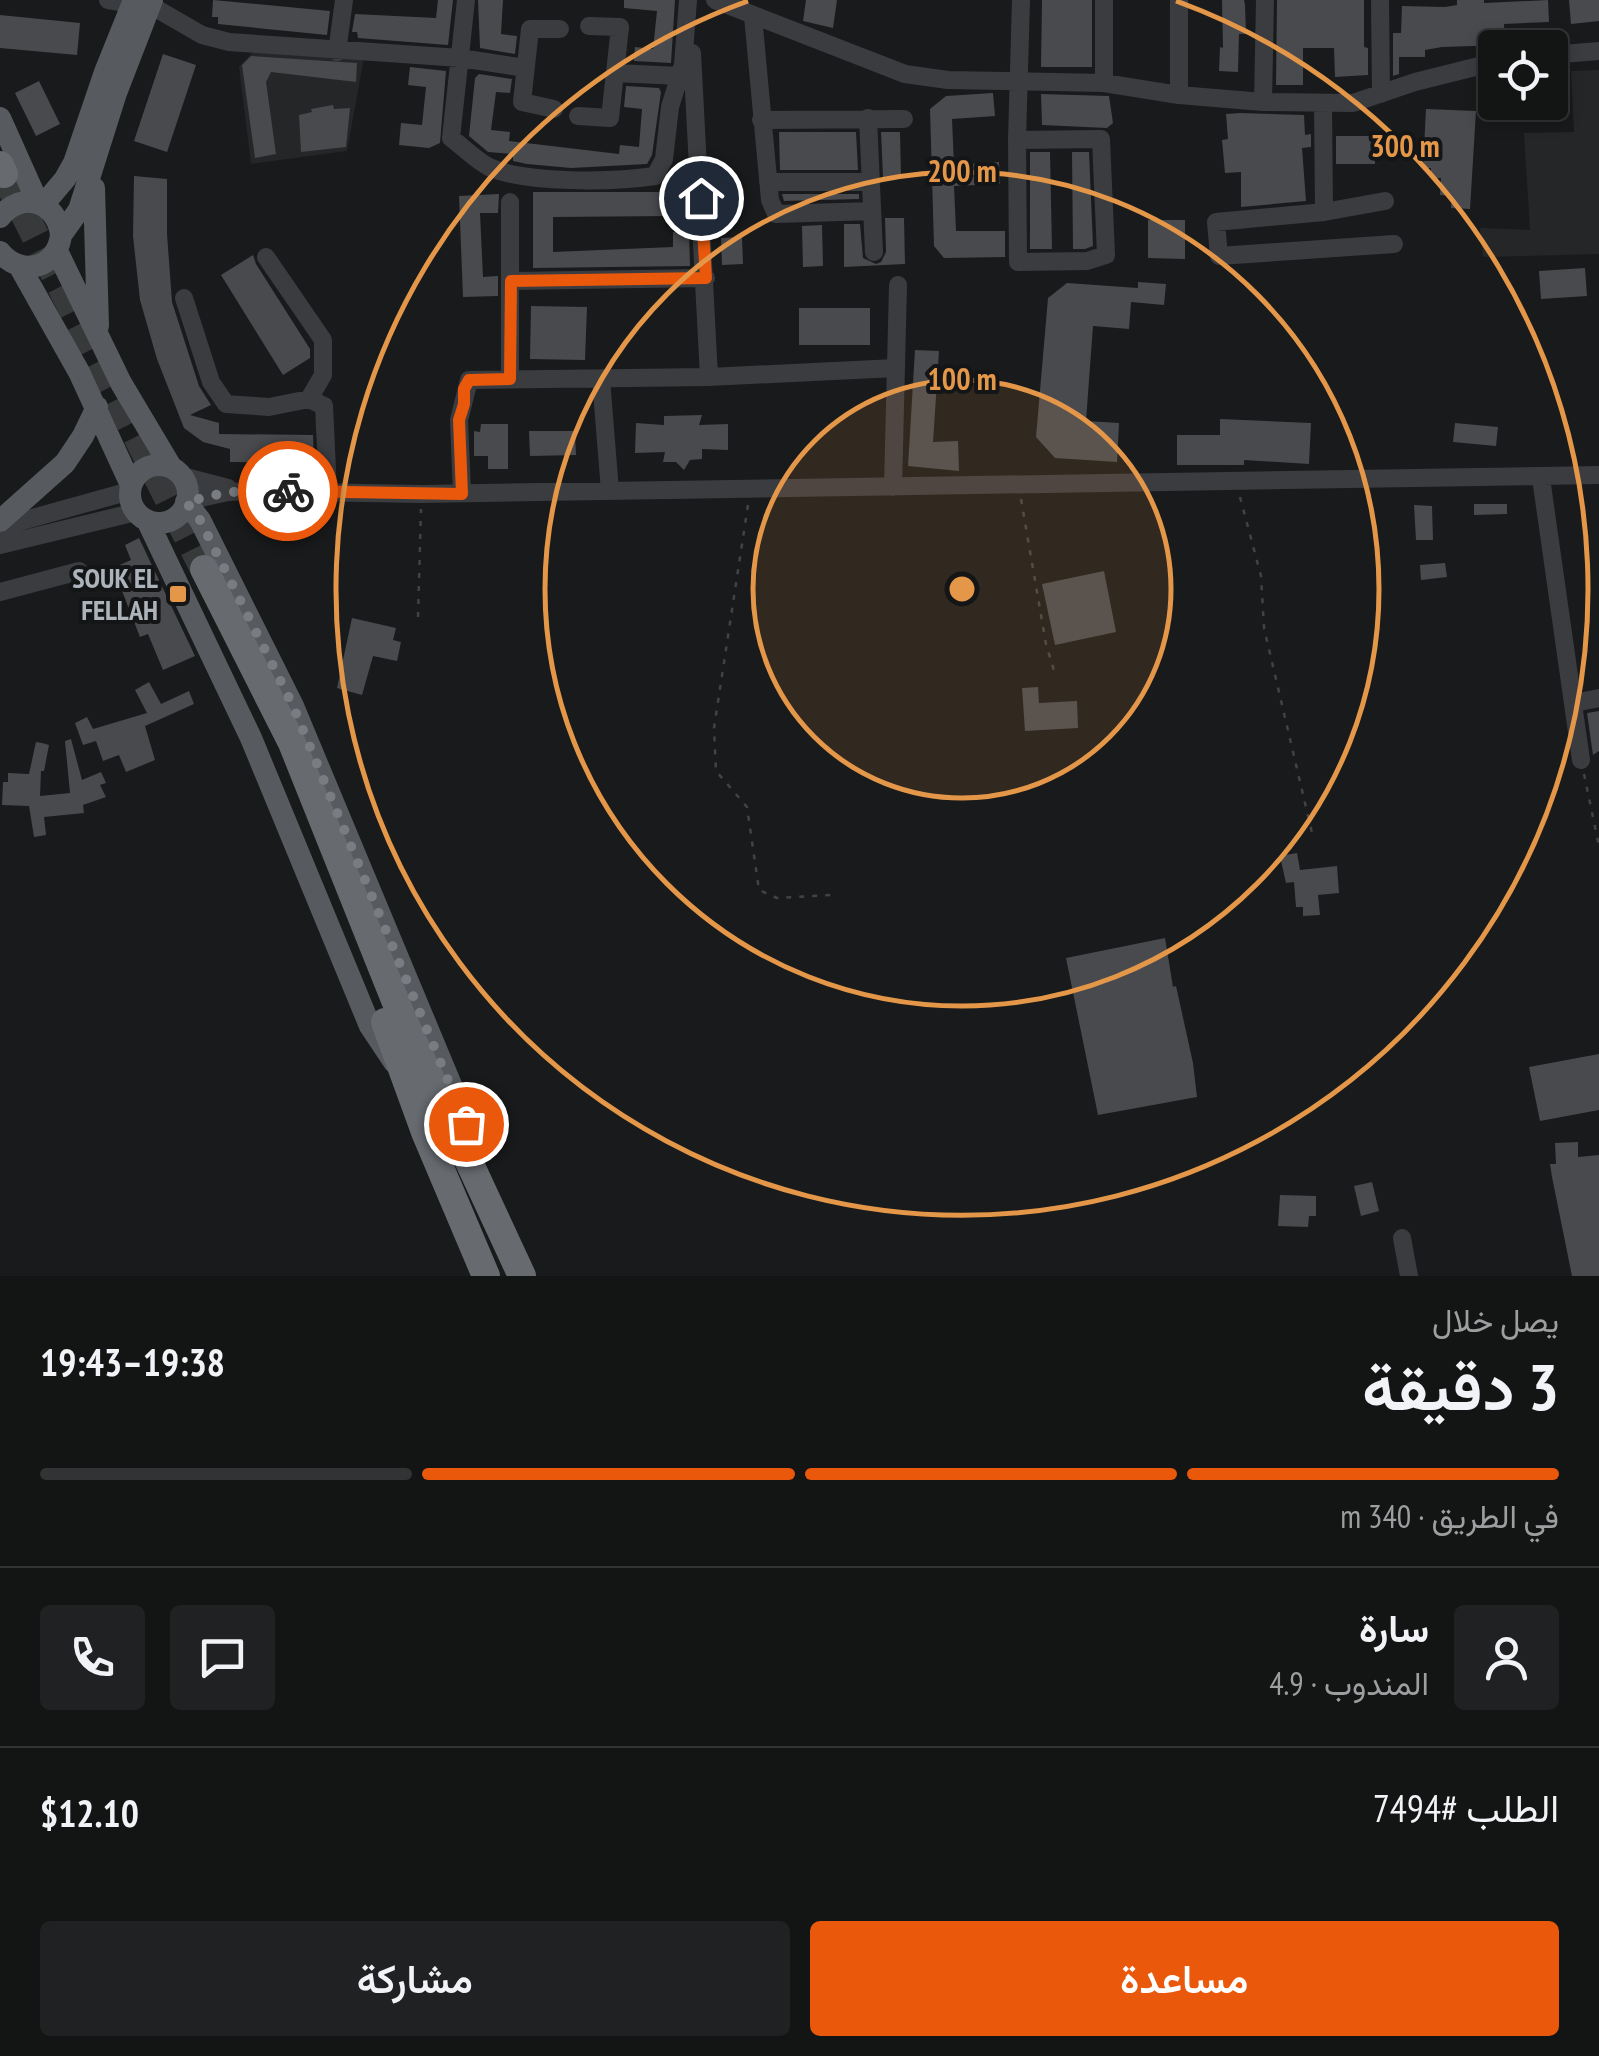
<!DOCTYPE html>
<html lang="ar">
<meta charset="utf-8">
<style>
:root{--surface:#131414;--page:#202122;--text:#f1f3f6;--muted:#9d9ea0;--line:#323334;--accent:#ea580c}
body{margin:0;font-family:"PT Sans Narrow",Vazirmatn,sans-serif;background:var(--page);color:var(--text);direction:rtl;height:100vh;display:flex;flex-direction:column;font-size:38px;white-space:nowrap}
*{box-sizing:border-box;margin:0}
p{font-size:32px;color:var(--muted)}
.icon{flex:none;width:55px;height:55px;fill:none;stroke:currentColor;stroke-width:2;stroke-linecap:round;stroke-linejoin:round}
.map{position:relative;height:1276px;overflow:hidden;direction:ltr}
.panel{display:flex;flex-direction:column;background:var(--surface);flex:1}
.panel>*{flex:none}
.buttons{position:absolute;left:1478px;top:30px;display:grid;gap:20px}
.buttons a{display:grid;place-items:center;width:90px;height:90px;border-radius:10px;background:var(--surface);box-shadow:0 5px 15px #0003,0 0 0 2px var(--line);font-size:50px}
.pin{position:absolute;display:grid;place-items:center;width:85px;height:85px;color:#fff;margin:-42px;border:5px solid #fff;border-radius:50%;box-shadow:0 2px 10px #0007}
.courier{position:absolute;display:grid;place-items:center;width:100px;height:100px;margin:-50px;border:8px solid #ea580c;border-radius:50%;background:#fff;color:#222;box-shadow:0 2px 12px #0007}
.overview em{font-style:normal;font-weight:600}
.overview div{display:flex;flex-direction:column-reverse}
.overview{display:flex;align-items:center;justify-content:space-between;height:170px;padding:0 40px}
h1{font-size:65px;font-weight:600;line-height:75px}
.bar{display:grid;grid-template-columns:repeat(4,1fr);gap:15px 10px;align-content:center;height:120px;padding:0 40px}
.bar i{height:12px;border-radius:8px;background:var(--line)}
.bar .selected{background:var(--accent)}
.bar p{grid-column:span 4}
.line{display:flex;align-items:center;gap:25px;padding:0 40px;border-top:2px solid var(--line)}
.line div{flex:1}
.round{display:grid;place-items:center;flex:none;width:105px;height:105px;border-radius:10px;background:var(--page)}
.cta{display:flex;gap:20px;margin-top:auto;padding:20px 40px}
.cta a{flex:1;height:115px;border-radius:10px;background:var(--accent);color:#fff;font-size:40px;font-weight:600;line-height:115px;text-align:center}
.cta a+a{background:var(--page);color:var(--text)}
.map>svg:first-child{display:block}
.built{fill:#252628}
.building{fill:#484a4e}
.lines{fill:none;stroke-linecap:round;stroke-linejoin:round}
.highway-tunnel{stroke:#37393b;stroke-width:28;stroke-dasharray:28 14;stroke-linecap:butt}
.path{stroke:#414347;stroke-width:2.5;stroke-dasharray:5 8;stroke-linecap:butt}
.minor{stroke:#3b3c40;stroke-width:18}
.major{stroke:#575a5f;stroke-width:22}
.highway{stroke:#676b70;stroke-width:28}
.done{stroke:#797d82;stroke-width:10;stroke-dasharray:0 18}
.route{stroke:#ea580c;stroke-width:12}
.ring{fill:none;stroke:#e49749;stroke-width:5}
.poi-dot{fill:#e49749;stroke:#141516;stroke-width:4}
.labels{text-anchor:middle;stroke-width:8;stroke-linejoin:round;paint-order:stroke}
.poi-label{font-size:28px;font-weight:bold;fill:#adb3ba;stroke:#141516;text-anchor:end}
.centre{fill:#e49749;stroke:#141516;stroke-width:5}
.ring-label{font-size:30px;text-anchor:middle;font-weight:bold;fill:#e49749;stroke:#141516;stroke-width:8;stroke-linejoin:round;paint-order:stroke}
</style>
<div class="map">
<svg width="1599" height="1276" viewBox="0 0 1599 1276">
<rect width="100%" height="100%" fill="#191a1b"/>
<path class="built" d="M256,49L364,58L347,151L251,164L239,67Z
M1599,70V254L1483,257L1480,228L1530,230L1524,133L1574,132L1571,71Z"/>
<path class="building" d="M213,0L330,11L327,35L218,24V17H212Z
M438,0H453L448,45L358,38L357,32H352L355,14L436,18Z
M478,0H503L501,34L517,36L515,54L480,48Z
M624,0H675L671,63L634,61L635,47L653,49L657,11L624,8Z
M806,0H837L833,28L803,21Z
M1042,0H1092V67H1041Z
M1222,0H1244L1245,5L1246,34H1239L1238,72L1219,71L1220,47L1223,48Z
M1277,0H1364V47L1368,48V75L1335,77L1334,48H1303V85H1276Z
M1457,0H1484V3L1548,0L1549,22L1504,24L1505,45L1442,47L1425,50V57H1399V74L1393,76V33H1401L1402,6L1445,7L1457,5Z
M1569,0H1599V21L1571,24Z
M0,15L80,23L77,55L0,48Z
M163,54L196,65L167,152L134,141Z
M251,56L357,63L356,82L271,72L266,82L276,154L255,158L242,65Z
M410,67L446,71L440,143L429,148L399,145L401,123L422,125L426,87L408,85Z
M479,74L512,79L510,93L496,92L491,130L510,132L509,141L619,154L620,145L639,147L642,109L624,107L626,86L659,88L661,92L652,155L647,164L571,168L527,164L513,161V154L488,152L469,136L475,78Z
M39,81L60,124L36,136L15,93Z
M993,93L995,116L952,119L954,165L999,162L1000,184L954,186L956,231H1005V257L944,258L934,246L930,109L946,96Z
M1041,94L1109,96L1113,123L1107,128L1042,125Z
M333,105L334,109L350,108L346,147L301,152L299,115L312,112L311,109Z
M1426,109L1476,111L1470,209L1451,208L1452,196L1440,195L1441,178H1431V168H1423Z
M1240,113L1304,115L1305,135L1311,134V147L1302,148L1306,201L1241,207V172L1225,173L1222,140L1228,139L1226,114Z
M779,132H856L858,170H780Z
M881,132H900L901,177H883Z
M1336,136H1375V164H1336Z
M1030,152H1050L1052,249H1030Z
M1072,152H1089L1093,246L1085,249H1073Z
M134,176L167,179V234L172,302L199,386L211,405L190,415L219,423V434L313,435L314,463L230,462V449L203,442L184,428L157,359L140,300L133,236Z
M533,192H671V216L553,217V252L673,247V232L689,231L690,266L533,268Z
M499,194L498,213H480L483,277L498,276V296L463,297L459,196Z
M782,194H859V199L784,201Z
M885,218H904L905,264L844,267V224H860L863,258L876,264L881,262L886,252Z
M1148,220H1185V259L1148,258Z
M822,225L823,266L803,267L802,226Z
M742,237L743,264L722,265L721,238Z
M253,255L256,264L310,349V358L283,375L221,275Z
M1585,268L1587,296L1541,299L1539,271Z
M1138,282L1166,284L1164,305L1131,302L1129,329L1093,326L1086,421L1119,423L1117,462L1055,458L1036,437L1048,298L1067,283L1138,288Z
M531,306L587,307L585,360L530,359Z
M799,308H870V345H799Z
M915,350L939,351L933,442L958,441L959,471L908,466Z
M702,415L699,425L728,424V450L702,449V459L690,460L684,470L676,462H663L665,452L635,453L636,423L664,425V416Z
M1220,419L1311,423L1309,464L1244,460V465H1177V435H1220Z
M1455,423L1498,427L1496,446L1453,442Z
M481,424H508V469H488V456H474V431L480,432Z
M529,431H575L576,455L530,456Z
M1474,504H1507V514L1474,515Z
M1414,505L1432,506L1433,540H1416Z
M139,538L195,656L163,670L148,634L140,637L113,568L131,560L125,545Z
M1445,563L1447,577L1421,580L1420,565Z
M1104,571L1116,632L1055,645L1042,584Z
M352,618L396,628L393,640L401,642L397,661L373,656L362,695L337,688Z
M149,682L161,704L189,691L194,704L145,726L155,760L126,772L119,755L103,761L96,741L83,745L75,723L87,717L93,729L147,713L135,690Z
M1038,687L1039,703L1077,701L1078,728L1025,731L1022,688Z
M1599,711V751L1593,755L1587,713Z
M71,739L82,780L101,772L106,783L100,785L106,797L83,805L84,813L44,817L46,835L34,837L29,806L2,805L3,782H8V773L29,774L36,742L42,743L49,745L44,771H41L40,796L70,793L65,741Z
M1297,853L1300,870L1337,866L1339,893L1318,895L1320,915L1303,916V907H1296L1294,882L1286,883L1280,856Z
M1165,938L1173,987L1176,986L1193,1063L1197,1097L1098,1115L1066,958Z
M1599,1054V1110L1540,1121L1529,1067Z
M1578,1142V1157L1599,1155V1276H1572L1552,1177L1550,1164H1556L1555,1143Z
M1372,1182L1379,1211L1361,1216L1354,1186Z
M1280,1195L1316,1196V1216H1309L1308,1227L1278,1226Z"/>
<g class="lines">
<path class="highway-tunnel" d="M4,174L204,569"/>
<path class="path" d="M1240,497L1261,576L1264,628L1312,833
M1021,499L1046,644L1055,674
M748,505L714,728L716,771L747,807L759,890L777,898L831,895
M418,617L421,509
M1584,774L1599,846"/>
<path class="minor" d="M108,0L133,4
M466,0L451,138C463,147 476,160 489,167C526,184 615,182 655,176L664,159L670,107L683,65L688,0
M715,0L905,74L948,80L1104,83L1179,95L1263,102L1353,103L1415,82L1495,62
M1380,0L1381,94
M150,5L202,35L229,42L460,58L525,68
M753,16L770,200L776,214L872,211
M337,52L344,0
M692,53L709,377
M1550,55L1599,51
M615,73L680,76
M1104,83V0
M1179,95V0
M1263,102L1265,0
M1323,104L1324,212
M554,109L522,102L530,29H560
M578,116L610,118L620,27L589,26
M868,118L874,252
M761,120L904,119
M1017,140L1101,139L1106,255L1087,261L1018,262L1017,140L1021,0
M768,182H871
M1385,201L1324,212L1216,222L1219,256L1394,244
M266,257L323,340V375L309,399
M511,281L706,278
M184,298L211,382L226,404L269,407L309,399L324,406L328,491
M510,379V202
M601,379L610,491
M182,476L228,488
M1541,478L1581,760
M893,487L898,285
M462,493L459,420L469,380L709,377L896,368
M187,501L228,492L254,491L421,494L1599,475
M0,527L130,491
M0,545L136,512
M0,592L79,571
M1574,703L1599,698
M1402,1238L1409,1276"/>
<path class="major" d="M0,118L38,203
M94,188L98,326
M43,205L65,179L74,163L105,72L134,0
M0,217C22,190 57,201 61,235C57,268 22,278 0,252
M61,235L79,210L116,93L152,0
M57,251L121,383L171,467
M20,267L79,372L131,485
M130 494a29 29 0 1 1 58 0a29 29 0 1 1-58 0Z
M186,502L200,520L293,706L474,1140
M147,520L251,738L370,1026L394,1062
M0,521L65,463L83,436L97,407"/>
<path class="highway" d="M0,165L4,174
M204,569L292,743L401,1015L522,1276
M385,1022L425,1132L486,1276"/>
</g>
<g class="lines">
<path class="done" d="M288,491L228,492L186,502L200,520L293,706L466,1124"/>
<path class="route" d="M288,491L462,494L459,420L464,404V389L469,380L510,379L511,281L706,278L701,198"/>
</g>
<circle cx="962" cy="589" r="209" fill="#e49749" fill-opacity=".12"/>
<g class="ring">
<circle cx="962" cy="589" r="209"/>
<circle cx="962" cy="589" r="417"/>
<path d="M1176 1A626 626 0 1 1 748 1"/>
</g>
<rect class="poi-dot" x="168" y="584" width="20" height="20" rx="5"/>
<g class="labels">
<g class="poi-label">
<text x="158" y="588">SOUK EL<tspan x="158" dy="32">FELLAH</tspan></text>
</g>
</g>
<circle cx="962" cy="589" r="15" class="centre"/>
<g class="ring-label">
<text x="1405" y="157">300 m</text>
<text x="962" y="182">200 m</text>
<text x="962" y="390">100 m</text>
</g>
</svg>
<div class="buttons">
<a><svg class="icon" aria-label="locate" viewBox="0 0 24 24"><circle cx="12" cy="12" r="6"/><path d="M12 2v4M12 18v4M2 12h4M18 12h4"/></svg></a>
</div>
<div class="pin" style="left:466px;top:1124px;background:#ea580c"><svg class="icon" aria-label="bag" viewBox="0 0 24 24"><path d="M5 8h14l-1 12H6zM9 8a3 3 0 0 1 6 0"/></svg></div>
<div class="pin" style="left:701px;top:198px;background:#1f2937"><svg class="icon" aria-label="home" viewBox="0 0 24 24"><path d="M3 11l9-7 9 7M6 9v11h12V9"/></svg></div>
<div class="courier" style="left:288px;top:491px"><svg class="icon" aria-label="bike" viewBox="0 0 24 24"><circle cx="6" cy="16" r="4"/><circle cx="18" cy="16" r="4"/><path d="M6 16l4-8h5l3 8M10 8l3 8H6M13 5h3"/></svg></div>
</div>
<section class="panel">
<div class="overview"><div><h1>3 دقيقة</h1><p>يصل خلال</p></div><em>19:38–19:43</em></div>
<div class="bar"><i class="selected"></i><i class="selected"></i><i class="selected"></i><i></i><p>في الطريق · 340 m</p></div>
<div class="line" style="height:180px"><a class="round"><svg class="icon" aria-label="person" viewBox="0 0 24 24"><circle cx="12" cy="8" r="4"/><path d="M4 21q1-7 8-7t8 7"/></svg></a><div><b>سارة</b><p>المندوب · 4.9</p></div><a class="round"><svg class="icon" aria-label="chat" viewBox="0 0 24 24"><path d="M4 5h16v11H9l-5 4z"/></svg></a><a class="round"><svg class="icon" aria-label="phone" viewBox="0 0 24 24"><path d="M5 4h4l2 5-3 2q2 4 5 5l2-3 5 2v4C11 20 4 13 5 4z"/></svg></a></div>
<div class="line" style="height:130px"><div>الطلب #7494</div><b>$12.10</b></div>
<div class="cta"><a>مساعدة</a><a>مشاركة</a></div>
</section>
